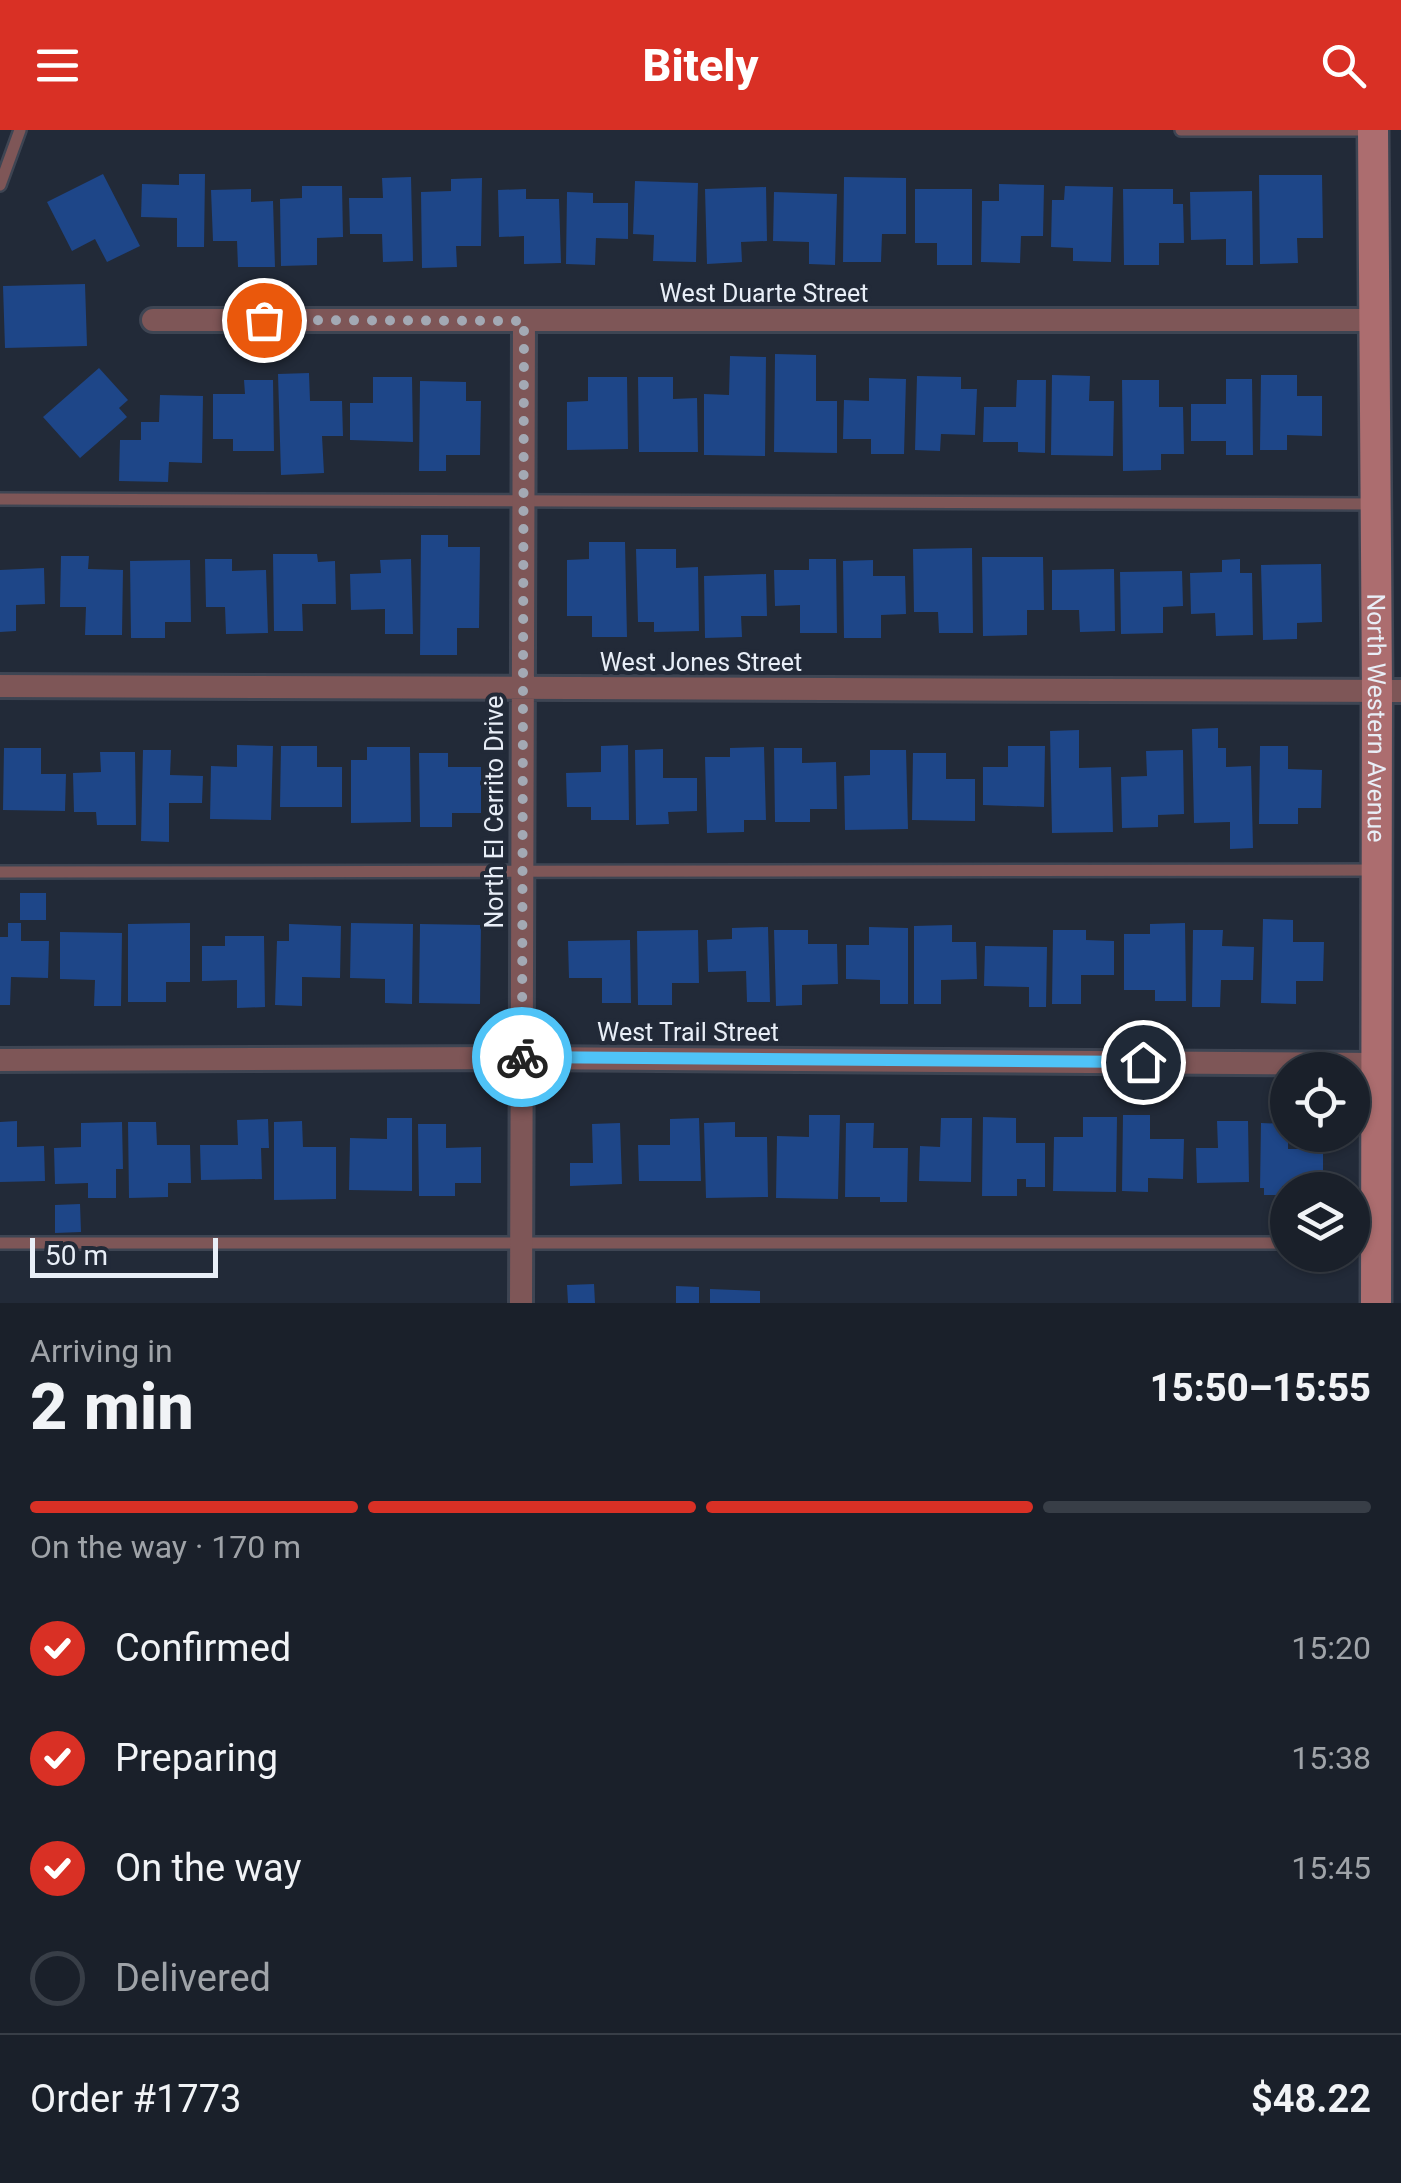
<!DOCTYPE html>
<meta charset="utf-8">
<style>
:root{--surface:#1a202a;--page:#232832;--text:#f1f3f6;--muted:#9fa3a8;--line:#383e47;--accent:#d93025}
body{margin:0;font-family:Roboto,sans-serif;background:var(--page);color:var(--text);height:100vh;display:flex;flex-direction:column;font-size:38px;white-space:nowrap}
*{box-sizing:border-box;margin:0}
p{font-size:32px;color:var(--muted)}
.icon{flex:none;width:55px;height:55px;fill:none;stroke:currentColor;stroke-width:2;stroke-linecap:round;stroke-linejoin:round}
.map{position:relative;height:1173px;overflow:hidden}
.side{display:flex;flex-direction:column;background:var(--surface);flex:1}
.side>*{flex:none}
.fabs{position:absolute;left:1270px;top:922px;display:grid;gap:20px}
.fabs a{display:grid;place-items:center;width:100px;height:100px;border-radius:50%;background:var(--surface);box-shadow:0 2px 8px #0004,0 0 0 2px var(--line);font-size:50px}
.scale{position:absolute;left:30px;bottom:25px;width:188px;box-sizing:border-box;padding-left:10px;border:5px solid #e8eef7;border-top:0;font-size:28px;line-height:35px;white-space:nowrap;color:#e8eef7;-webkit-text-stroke:8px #222a38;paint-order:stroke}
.pin{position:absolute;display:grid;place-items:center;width:85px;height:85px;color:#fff;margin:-42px;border:5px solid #fff;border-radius:50%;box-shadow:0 2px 10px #0007}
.courier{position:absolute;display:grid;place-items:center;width:100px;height:100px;margin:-50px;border:8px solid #4fc3f7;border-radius:50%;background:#fff;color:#222;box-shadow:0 2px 12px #0007}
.headline em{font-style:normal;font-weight:800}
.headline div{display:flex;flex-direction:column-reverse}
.headline{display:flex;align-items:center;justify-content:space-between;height:170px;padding:0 30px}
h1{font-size:65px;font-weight:800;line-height:75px}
.bar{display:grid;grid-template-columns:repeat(4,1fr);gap:15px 10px;align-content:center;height:120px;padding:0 30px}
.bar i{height:12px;border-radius:8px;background:var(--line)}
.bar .current{background:var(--accent)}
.bar p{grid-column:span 4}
.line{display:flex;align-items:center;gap:25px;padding:0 30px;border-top:2px solid var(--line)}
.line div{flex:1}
ol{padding:0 30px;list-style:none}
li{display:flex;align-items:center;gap:30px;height:110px}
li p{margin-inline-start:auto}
li .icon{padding:10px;border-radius:50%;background:var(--accent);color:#fff;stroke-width:4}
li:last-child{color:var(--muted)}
li i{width:55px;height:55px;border:5px solid var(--line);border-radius:50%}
header{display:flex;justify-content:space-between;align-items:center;height:130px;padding:0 30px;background:var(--accent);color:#fff;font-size:45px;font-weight:800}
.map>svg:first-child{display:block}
.building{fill:#1e4688}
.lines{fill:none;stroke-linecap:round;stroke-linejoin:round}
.lane-casing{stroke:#3e4553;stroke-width:16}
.street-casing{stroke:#3e4553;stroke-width:28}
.secondary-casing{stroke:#3e4553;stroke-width:35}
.lane{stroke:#7e5657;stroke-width:11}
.street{stroke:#7e5657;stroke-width:22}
.secondary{stroke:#ac6d6f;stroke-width:30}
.done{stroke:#a3a9b4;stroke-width:10;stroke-dasharray:0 18}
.route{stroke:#4fc3f7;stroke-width:12}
.labels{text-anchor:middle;stroke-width:8;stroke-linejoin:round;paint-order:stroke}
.street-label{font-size:25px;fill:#e8eef7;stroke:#222a38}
</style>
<header><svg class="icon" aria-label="menu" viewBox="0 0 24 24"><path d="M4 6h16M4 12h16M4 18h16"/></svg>Bitely<svg class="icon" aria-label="search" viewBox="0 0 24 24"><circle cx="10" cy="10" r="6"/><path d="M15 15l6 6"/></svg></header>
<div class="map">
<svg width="1401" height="1173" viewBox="0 0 1401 1173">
<rect width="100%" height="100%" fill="#222a38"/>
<path class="building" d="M103,44L140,116L107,132L95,109L72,121L47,72Z
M179,44H205L204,117H177V88L141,87L142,54L179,55Z
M1259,45H1322L1323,108H1297L1298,133L1260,134Z
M411,47L413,131L383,132L382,104H350L349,68H383L382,48Z
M844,47L906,48V104H882L881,132H843Z
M482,48L481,116H456L457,137L422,138L421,62L451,61V49Z
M635,51L698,53L696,132L653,131L654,105L633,104Z
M999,54L1044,55L1043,106H1021L1020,133L981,132L982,71H999Z
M302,56H342L343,107L317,108V135L281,136L280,69L302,68Z
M1065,56L1113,57L1111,132L1073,131V118L1051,117L1052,70H1064Z
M766,57L767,111L741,112L742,132L707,134L705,59Z
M251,59V72L273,71L275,137H238L237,111H213L211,60Z
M526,59V69H559L561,133L524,134V106L499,107L498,60Z
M915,59H972V135H937V113H915Z
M1123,59H1173V74H1183L1184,113H1159V135H1124Z
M1252,61L1253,135H1226V109L1191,110L1190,62Z
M567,62L593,63V73H628V109L596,108L595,135L566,134Z
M774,62L837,64L835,135L809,134V112L773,111Z
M85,154L87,216L5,218L3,156Z
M775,224L816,225V271H837V323L774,322Z
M730,226L766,227L765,326L704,325V264L729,265Z
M99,238L128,270L119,278L127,287L80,328L43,287Z
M309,243L310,271H342L343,306H322L324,343L281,345L278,244Z
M1052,245L1090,246L1089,271H1114L1113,326L1051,325Z
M1261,245H1297V266H1322V306L1287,305V320H1260Z
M917,246L961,247V259H977L975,305L941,304L940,321L915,320Z
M373,247H412L413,312L350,310V273H373Z
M588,247H627L628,319L567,320V272L588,271Z
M638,247H673V269L697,268L698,322H639Z
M869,248L906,249L904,324H871V309H843L844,270L869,271Z
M1226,249H1252L1253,325H1226V311H1191V274H1226Z
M244,250H273L274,321H233V309H213V264H245Z
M1017,250H1046L1045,323L1018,322V312H983L984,277H1016Z
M1122,250H1159V277H1183L1184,324H1161V340L1123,341Z
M420,251L466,252V271H481L480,325H446V341H419Z
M160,265L203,266L202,333L169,332L168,352L119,351L120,310H141V292H159Z
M421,405H448V417H480L479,498H457V525H420Z
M589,412H625L627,507H592V486H567V430L589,429Z
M972,418L973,503H939L938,482H914L913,419Z
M636,419H676V438L698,437L699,501L654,502V492H638Z
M273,424H317L318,432L335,431L336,474H302L303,501H274Z
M61,426H89L88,439L123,440L122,505H85L86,477H60Z
M982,427H1043L1044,480H1027V505L983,506Z
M205,429H232V441L266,440L268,503L226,504L225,477H206Z
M411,429L413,504H385V479L351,480L350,444L381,443L380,430Z
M809,429H836L837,503H800V475L775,476L774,440H809Z
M1240,429V443H1252L1253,505L1216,506L1215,483L1191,484L1190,443L1222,442V430Z
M190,430L191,492H165V508H131L130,431Z
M873,430V446H905L906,484L881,485V508H844L843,431Z
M1321,434L1322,492L1297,493V509L1263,510L1261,435Z
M44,438L45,474L16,475V501L0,502V440Z
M1114,439L1115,501L1080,502L1079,480H1052V440Z
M1182,441L1183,476L1163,477V503L1121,504L1120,442Z
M766,444L767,486H741L742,507L705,508L704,446Z
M1218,598V618H1226V637L1251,636L1253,718L1230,719V692L1194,693L1192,599Z
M1079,600V638L1111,637L1113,702L1052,703L1050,601Z
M237,615L273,616L271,690L210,689L211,636L237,637Z
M628,615L629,690H591V677H567L566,643L601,642V616Z
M281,616H317V637H342V677H280Z
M1008,616H1045L1044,677L983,675V637H1008Z
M1260,616H1288V639L1322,640L1321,678H1298V694H1259Z
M367,617H410L411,692L351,693V630H367Z
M764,617L766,690H744V702L707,703L705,627H730V618Z
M4,618H41V644H66L65,681L3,680Z
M774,618H802V633L836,632L837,679H810V692H775Z
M663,619V648H697V681L668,682L669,694L636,695L635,620Z
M143,620H171L170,645L203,646L202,673H169V712L141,711Z
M870,620H906L908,699L845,700L844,646L870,645Z
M1183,620L1184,684L1158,685V697L1122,698L1121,647L1147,646L1146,621Z
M100,622H135L136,695H97L96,682H74L73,643L101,642Z
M419,623H448V637H481V683H452V697H420Z
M913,623H946V649H975V691L912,690Z
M20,763H46V790H20Z
M1263,789L1293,790V812H1324L1323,851H1296V874L1261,873Z
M8,793H21V811H49L48,848L11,847L10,875H0V807H8Z
M190,793V852H166V872H128V794Z
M351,793L413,794L412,874L385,873V849L350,848Z
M1185,793L1186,871H1155V860H1124V804H1150V794Z
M289,794L341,796L340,848L302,847V876L275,875L277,811H289Z
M420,794L481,795L480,874L419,873Z
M952,795V812H976L977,849L941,850V874H914V796Z
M768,797L770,872H747L746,841L708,842L707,810L732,809V798Z
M869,797L908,798V874H880V850L846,849V815H869Z
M698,800L699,853H672V875H638L637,801Z
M774,800H808V814H837L838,854L802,855V875L776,876Z
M1053,800H1086V810L1114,811V845H1081V874H1052Z
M1193,800H1223L1222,816L1254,817L1253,850H1221L1220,877H1192Z
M60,802L122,803L121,876H94L95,850L60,849Z
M225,806H264L265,877L237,878V850L202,851V816H225Z
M630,810L631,873H602V848H569L568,811Z
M985,816L1047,817L1046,877H1029V857L984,856Z
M809,985H840L838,1069L776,1068L777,1006L809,1007Z
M1123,985H1150V1009H1184L1183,1049L1148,1048V1062L1122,1061Z
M983,987L1016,988V1013H1045V1057H1026V1049H1017V1066H982Z
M1083,987H1117L1116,1062L1053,1061L1054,1007H1083Z
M387,988H412V1061L349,1060L350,1008L387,1009Z
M699,988L701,1051H639L638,1015H670V989Z
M941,988H972L971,1052L919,1051L920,1016L940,1017Z
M268,989L269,1018H261L262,1049L201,1050L200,1015H238L237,990Z
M17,991V1017L44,1016L45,1051L0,1052V992Z
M302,991L303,1017H336V1069L274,1070V992Z
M1217,991H1248L1249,1052L1197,1053L1196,1018H1218Z
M122,992L123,1039H116V1068H88V1053L55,1054L54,1018L81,1017V993Z
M128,992H156L157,1015H190L191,1053H168V1067L129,1068Z
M735,992V1007H767L768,1067L706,1068L704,993Z
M620,993L622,1054L570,1056V1033H593L592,994Z
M846,993H874L873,1018H908L907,1072H880V1067H845Z
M1261,993L1288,994V1019H1323V1056H1282V1065H1264V1058H1260Z
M418,994H446V1018L481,1017V1053H455V1066H419Z
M80,1074L81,1102L55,1103V1075Z
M594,1154L595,1173H568L567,1155Z
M676,1156L699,1157V1173H676Z
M710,1159L760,1161V1173H710Z"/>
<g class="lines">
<defs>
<path id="lane" d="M1181,0H1369
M0,55L20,0
M0,369L1376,374
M0,742L1376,740
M0,1113H1288"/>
<path id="street" d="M153,190H1375
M0,556L1401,561
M0,930L522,928L1375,934
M521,1173L524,191"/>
<g id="secondary">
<path id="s1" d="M1373,0L1377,561L1376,1173"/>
</g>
</defs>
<use href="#lane" class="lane-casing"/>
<use href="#street" class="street-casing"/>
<use href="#secondary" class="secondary-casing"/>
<use href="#lane" class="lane"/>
<use href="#street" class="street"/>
<use href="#secondary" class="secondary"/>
</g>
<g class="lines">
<path class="done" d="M264,190L524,191L522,927"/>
<path class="route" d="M522,927L1143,932"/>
</g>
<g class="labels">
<g class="street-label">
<text x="764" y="172">West Duarte Street</text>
<text x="701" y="541">West Jones Street</text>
<text dy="9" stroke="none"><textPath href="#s1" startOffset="588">North Western Avenue</textPath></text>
<text transform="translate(494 682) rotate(-90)" y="9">North El Cerrito Drive</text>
<text x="688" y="911">West Trail Street</text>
</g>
</g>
</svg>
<div class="fabs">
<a><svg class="icon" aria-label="locate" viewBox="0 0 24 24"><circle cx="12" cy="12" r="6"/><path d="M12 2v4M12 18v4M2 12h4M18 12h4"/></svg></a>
<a><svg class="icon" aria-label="layers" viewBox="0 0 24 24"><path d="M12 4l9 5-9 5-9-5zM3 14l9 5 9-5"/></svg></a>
</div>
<div class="scale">50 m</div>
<div class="pin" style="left:264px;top:190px;background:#ea580c"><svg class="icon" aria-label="bag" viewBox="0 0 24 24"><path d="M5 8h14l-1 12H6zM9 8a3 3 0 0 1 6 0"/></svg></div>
<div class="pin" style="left:1143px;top:932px;background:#1f2937"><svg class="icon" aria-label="home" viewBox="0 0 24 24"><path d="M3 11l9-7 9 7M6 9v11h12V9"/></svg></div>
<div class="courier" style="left:522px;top:927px"><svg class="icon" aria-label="bike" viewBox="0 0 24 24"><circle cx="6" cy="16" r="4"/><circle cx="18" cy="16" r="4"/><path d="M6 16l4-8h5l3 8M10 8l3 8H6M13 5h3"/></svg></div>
</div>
<section class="side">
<div class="headline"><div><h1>2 min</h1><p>Arriving in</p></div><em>15:50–15:55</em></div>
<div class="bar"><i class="current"></i><i class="current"></i><i class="current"></i><i></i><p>On the way · 170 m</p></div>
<ol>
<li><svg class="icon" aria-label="check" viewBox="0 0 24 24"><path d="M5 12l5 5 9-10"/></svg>Confirmed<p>15:20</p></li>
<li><svg class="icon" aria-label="check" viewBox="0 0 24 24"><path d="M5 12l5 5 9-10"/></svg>Preparing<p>15:38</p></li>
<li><svg class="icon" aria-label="check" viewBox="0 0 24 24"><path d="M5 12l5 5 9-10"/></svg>On the way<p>15:45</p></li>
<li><i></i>Delivered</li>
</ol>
<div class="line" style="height:130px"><div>Order #1773</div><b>$48.22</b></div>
</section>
